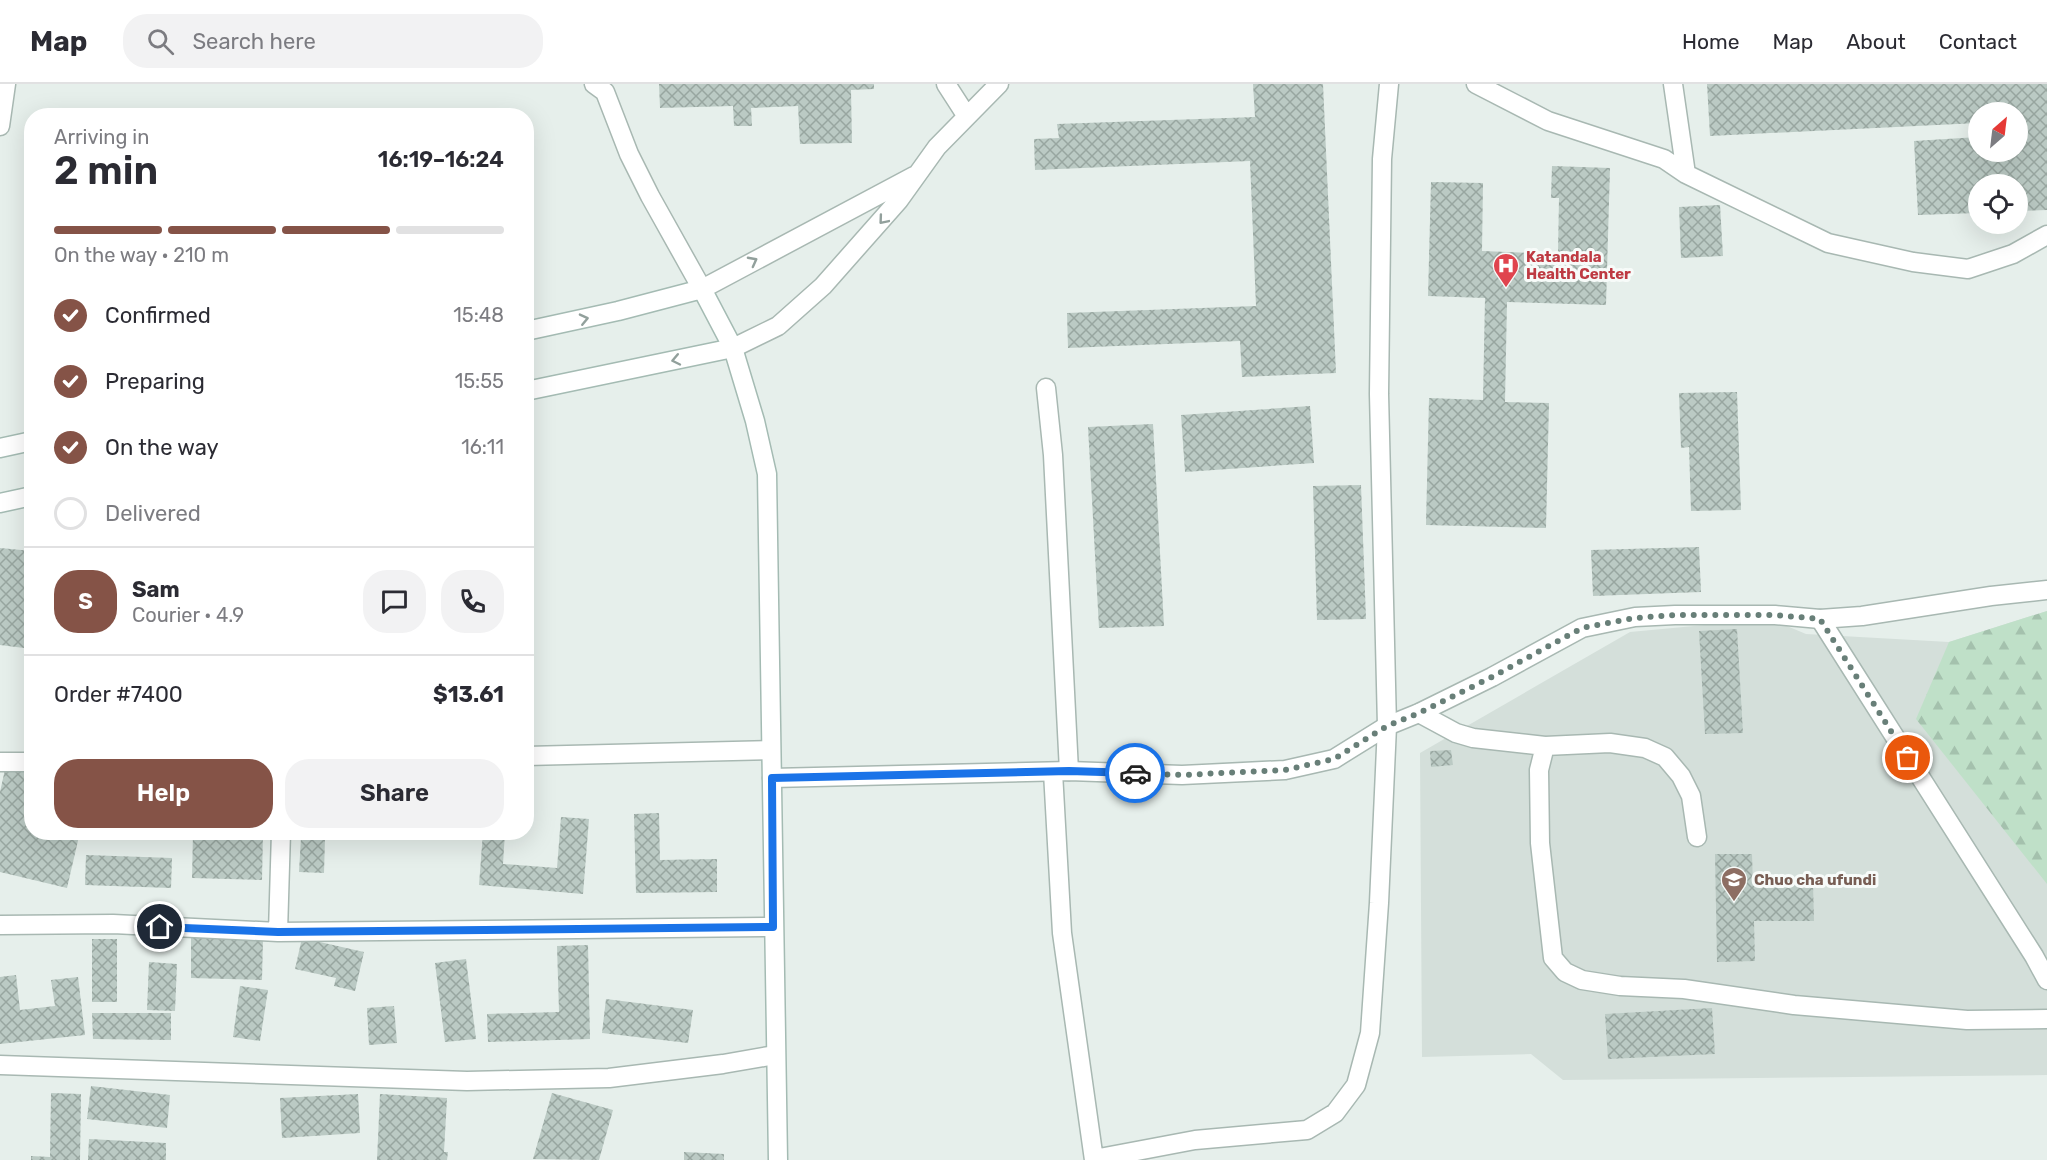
<!DOCTYPE html>
<meta charset="utf-8">
<style>
:root{--surface:#fff;--page:#f2f2f3;--text:#2b2b33;--muted:#7c7c81;--line:#e1e1e2;--accent:#855347}
body{margin:0;font-family:Rubik,sans-serif;background:var(--page);color:var(--text);height:100vh;display:flex;flex-direction:column;font-size:22px;white-space:nowrap}
*{box-sizing:border-box;margin:0}
p{font-size:20px;color:var(--muted)}
.icon{flex:none;width:33px;height:33px;fill:none;stroke:currentColor;stroke-width:2;stroke-linecap:round;stroke-linejoin:round}
.map{position:relative;flex:1;overflow:hidden}
.drawer{position:absolute;left:24px;top:24px;width:510px;height:732px;display:flex;flex-direction:column;background:var(--surface);border-radius:24px;box-shadow:0 6px 24px #0002}
.drawer>*{flex:none}
.needle{width:39px;rotate:28deg}
.tools{position:absolute;left:1968px;top:18px;display:grid;gap:12px}
.tools a{display:grid;place-items:center;width:60px;height:60px;border-radius:50%;background:var(--surface);box-shadow:0 6px 24px #0002;font-size:30px}
.pin{position:absolute;display:grid;place-items:center;width:51px;height:51px;color:#fff;margin:-26px;border:3px solid #fff;border-radius:50%;box-shadow:0 2px 6px #0007}
.courier{position:absolute;display:grid;place-items:center;width:60px;height:60px;margin:-30px;border:4px solid #1a73e8;border-radius:50%;background:#fff;color:#222;box-shadow:0 2px 8px #0007}
.summary em{font-style:normal;font-weight:600}
.summary div{display:flex;flex-direction:column-reverse}
.summary{display:flex;align-items:center;justify-content:space-between;height:102px;padding:0 30px}
h1{font-size:39px;font-weight:600;line-height:45px}
.bar{display:grid;grid-template-columns:repeat(4,1fr);gap:9px 6px;align-content:center;height:72px;padding:0 30px}
.bar i{height:8px;border-radius:4px;background:var(--line)}
.bar .current{background:var(--accent)}
.bar p{grid-column:span 4}
.line{display:flex;align-items:center;gap:15px;padding:0 30px;border-top:2px solid var(--line)}
.line div{flex:1}
.round{display:grid;place-items:center;flex:none;width:63px;height:63px;border-radius:24px;background:var(--page)}
ol{padding:0 30px;list-style:none}
li{display:flex;align-items:center;gap:18px;height:66px}
li p{margin-inline-start:auto}
li .icon{padding:6px;border-radius:50%;background:var(--accent);color:#fff;stroke-width:4}
li:last-child{color:var(--muted)}
li i{width:33px;height:33px;border:3px solid var(--line);border-radius:50%}
.button{display:flex;gap:12px;margin-top:auto;padding:12px 30px}
.button a{flex:1;height:69px;border-radius:24px;background:var(--accent);color:#fff;font-size:24px;font-weight:600;line-height:69px;text-align:center}
.button a+a{background:var(--page);color:var(--text)}
header{display:flex;align-items:center;gap:36px;box-sizing:border-box;height:84px;padding:0 30px;background:var(--surface);border-bottom:2px solid var(--line)}
header strong{font-size:28px}
nav{display:flex;gap:33px;margin-inline-start:auto;font-size:21px}
.search{width:420px;height:54px;background:var(--page);display:flex;align-items:center;gap:15px;box-sizing:border-box;padding:0 21px;border-radius:24px;color:var(--muted);font-size:22px}
.map>svg:first-child{display:block}
.built{fill:#d4dfda}
.forest{fill:url(#forest-firs)}
.building{fill:url(#building-cross-hatch)}
.lines{fill:none;stroke-linecap:round;stroke-linejoin:round}
.lane-casing{stroke:#a8b8b2;stroke-width:21}
.street-casing{stroke:#a8b8b2;stroke-width:21}
.secondary-casing{stroke:#a4bbb3;stroke-width:21}
.lane{stroke:#fff;stroke-width:18}
.street{stroke:#fff;stroke-width:18}
.secondary{stroke:#fff;stroke-width:18}
.oneway{stroke:#92a09c}
.done{stroke:#687f78;stroke-width:6;stroke-dasharray:0 10.8}
.route{stroke:#1a73e8;stroke-width:8}
.labels{text-anchor:middle;stroke-width:6;stroke-linejoin:round;paint-order:stroke}
.health-label{font-size:15px;font-weight:bold;fill:#be3a42;stroke:#f7fbf9;text-anchor:start}
.education-label{font-size:15px;font-weight:bold;fill:#785e54;stroke:#f7fbf9;text-anchor:start}
</style>
<header>
<strong>Map</strong>
<div class="search"><svg class="icon" aria-label="search" viewBox="0 0 24 24"><circle cx="10" cy="10" r="6"/><path d="M15 15l6 6"/></svg>Search here</div>
<nav><a>Home</a><a>Map</a><a>About</a><a>Contact</a></nav>
</header>
<div class="map">
<svg width="2047" height="1076" viewBox="0 0 2047 1076">
<defs>
<pattern id="forest-firs" width="22" height="20" patternUnits="userSpaceOnUse" patternTransform="scale(1.5)"><rect width="22" height="20" fill="#bfe0c8"/><path d="M5 1l3.5 6h-7zM16 11l3.5 6h-7z" fill="#a4c1ad"/></pattern>
<pattern id="building-cross-hatch" width="8" height="8" patternUnits="userSpaceOnUse" patternTransform="scale(1.5)"><rect width="8" height="8" fill="#bbcac4"/><path d="M0 0l8 8M0 8l8-8" fill="none" stroke="#98a6a0"/></pattern>
</defs>
<rect width="100%" height="100%" fill="#e6efeb"/>
<path class="built" d="M2047,527V991L1563,996L1531,970L1422,973L1420,669L1630,548L1737,538L1775,537L1806,550L1949,558Z"/>
<path class="forest" d="M2047,527V800L1916,635L1949,558Z"/>
<path class="building" d="M659,0H874V5L851,6L852,59L800,60L798,22L751,24L752,42H734L733,22L660,24Z
M1253,0H1323L1336,289L1242,293L1240,257L1068,264L1067,229L1256,222L1250,77L1035,86L1034,55L1059,54L1057,40L1255,33Z
M1707,0H2047V126L2018,127V100H1978V129L1918,131L1914,57L1978,53V68H2018V28H1978V39L1710,52Z
M1552,82L1610,84L1606,221L1507,218L1505,318L1549,319L1546,444L1426,441L1429,314L1483,316L1485,214L1428,212L1431,98L1483,99L1482,167L1558,170L1559,114H1551Z
M1720,121L1723,172L1681,174L1679,123Z
M1737,308L1741,426L1691,427L1689,363L1681,364L1679,309Z
M1310,322L1314,379L1185,388L1181,331Z
M1153,340L1164,542L1099,544L1088,343Z
M1361,401L1366,535L1317,536L1313,402Z
M1699,463L1701,508L1593,512L1591,466Z
M0,464L32,467V565L0,561Z
M1737,545L1743,649L1705,650L1699,547Z
M1451,666L1453,681L1431,683L1430,667Z
M6,681L32,687V748H80L67,804L0,788V708Z
M659,729L660,776L717,775V808L636,809L634,730Z
M561,733L589,735L583,810L479,801L483,748H505L503,780L557,784Z
M193,748H263L262,796L192,794Z
M429,748H465L464,753L429,750Z
M301,753L325,754L324,789L299,788Z
M1715,770H1752L1753,801L1813,800L1814,837H1754L1755,877L1717,878Z
M86,771L172,774L171,804L85,801Z
M191,853L263,854L262,896L191,894Z
M302,854L364,868L355,907L334,902L336,894L295,885Z
M92,855H117V918H92Z
M588,861L590,955L488,958L487,930L559,928L557,862Z
M466,875L476,955L445,958L435,879Z
M149,878L177,880L175,927L147,926Z
M16,891L20,926L55,922L51,896L78,893L85,951L0,960V893Z
M240,902L268,906L260,957L233,953Z
M606,915L693,926L688,959L602,949Z
M394,922L397,959L369,961L367,924Z
M1712,924L1715,970L1608,975L1605,930Z
M92,929H171V956L93,955Z
M91,1002L170,1011L167,1044L87,1035Z
M51,1009L81,1010L80,1076H31V1072L50,1073Z
M552,1009L613,1026L599,1076L533,1075Z
M358,1010L360,1049L282,1054L280,1014Z
M380,1010L447,1014L444,1068H448L447,1076H377Z
M89,1055L166,1059V1076H88Z
M684,1068L724,1070V1076H684Z"/>
<g class="lines">
<defs>
<path id="lane" d="M594,0L605,8L629,70L650,112L702,205
M1476,0L1548,37L1664,75L1686,90L1828,159L1913,178L1968,185L2013,170L2047,151
M1673,0L1686,90
M0,42L6,0
M1046,304L1053,371L1069,687
M1820,535L2034,872L2047,896
M1419,629L1456,649L1473,654L1545,662L1610,659L1645,664L1665,673L1681,692L1691,712L1697,753
M1545,662L1539,686L1540,759L1553,874L1565,888L1582,896L1620,902L1684,905L1794,921L1967,936L2047,935
M1053,688L1062,849L1094,1076
M1094,1075L1195,1056L1307,1046L1335,1029L1356,1001L1370,949L1379,819L1387,642L1379,310L1382,75L1389,0"/>
<path id="street" d="M946,0L966,31
M702,205L914,92
M733,264L778,242L823,202L899,116L937,63L999,0
M526,672L770,666
M0,678H32
M772,694L1069,687L1182,691L1285,686L1334,675L1387,642L1419,629L1492,593L1582,544L1635,533L1675,531H1775L1820,535L1862,532L1991,512L2047,506
M0,841L113,840L278,848L773,843
M278,848L281,748
M0,981L467,997L609,994L723,980L775,971"/>
<path id="secondary" d="M526,247L618,227L702,205L733,264L755,337L767,390L778,1076
M526,307L733,264
M0,364L32,357
M0,419L32,412"/>
</defs>
<use href="#lane" class="lane-casing"/>
<use href="#street" class="street-casing"/>
<use href="#secondary" class="secondary-casing"/>
<use href="#lane" class="lane"/>
<use href="#street" class="street"/>
<use href="#secondary" class="secondary"/>
</g>
<defs><path id="oneway-chevron" d="M-2-3.5L2.5 0L-2 3.5" fill="none" stroke-width="1.6" stroke-linecap="round" stroke-linejoin="round" transform="scale(1.5)"/></defs>
<g class="oneway">
<use href="#oneway-chevron" transform="translate(883 136) rotate(130)"/>
<use href="#oneway-chevron" transform="translate(753 177) rotate(-28)"/>
<use href="#oneway-chevron" transform="translate(584 235) rotate(-13)"/>
<use href="#oneway-chevron" transform="translate(676 276) rotate(168)"/>
</g>
<g class="lines">
<path class="done" d="M1135,689L1182,691L1285,686L1334,675L1387,642L1419,629L1492,593L1582,544L1635,534L1674,531H1775L1820,535L1908,674"/>
<path class="route" d="M160,843L278,848L773,843L772,694L1069,687L1135,689"/>
</g>
<defs>
<symbol id="hospital-pin" viewBox="-11 -11 22 30"><path d="M0 17L-7.5 6A9.5 9.5 0 1 1 7.5 6Z" fill="#e0444e" stroke="#f7fbf9"/><path d="M-5-5h3v3.5h4V-5h3V5h-3V1.5h-4V5h-3Z" fill="#fff"/></symbol>
<symbol id="school-pin" viewBox="-11 -11 22 30"><path d="M0 17L-7.5 6A9.5 9.5 0 1 1 7.5 6Z" fill="#8d6e63" stroke="#f7fbf9"/><path d="M0-5L7-2L0 1L-7-2ZM-4 1L0 2.5L4 1V4Q0 6-4 4Z" fill="#fff"/></symbol>
</defs>
<g fill-rule="evenodd">
<use href="#hospital-pin" x="1491" y="167" width="30" height="40"/>
<use href="#school-pin" x="1719" y="781" width="30" height="40"/>
</g>
<g class="labels">
<g class="health-label">
<text x="1526" y="178">Katandala<tspan x="1526" dy="17">Health Center</tspan></text>
</g>
<g class="education-label">
<text x="1754" y="801">Chuo cha ufundi</text>
</g>
</g>
</svg>
<div class="tools">
<a><svg class="needle" viewBox="-14 -14 28 28"><path d="M0-13l5 13h-10z" fill="#e53935"/><path d="M0 13l5-13h-10z" fill="#7c7c81"/></svg></a>
<a><svg class="icon" aria-label="locate" viewBox="0 0 24 24"><circle cx="12" cy="12" r="6"/><path d="M12 2v4M12 18v4M2 12h4M18 12h4"/></svg></a>
</div>
<div class="pin" style="left:1908px;top:674px;background:#ea580c"><svg class="icon" aria-label="bag" viewBox="0 0 24 24"><path d="M5 8h14l-1 12H6zM9 8a3 3 0 0 1 6 0"/></svg></div>
<div class="pin" style="left:160px;top:843px;background:#1f2937"><svg class="icon" aria-label="home" viewBox="0 0 24 24"><path d="M3 11l9-7 9 7M6 9v11h12V9"/></svg></div>
<div class="courier" style="left:1135px;top:689px"><svg class="icon" aria-label="car" viewBox="0 0 24 24"><path d="M5 17H2v-5l4-1 3-4h7l3 4 3 1v5h-3M9 17h6M6 11h13"/><circle cx="7" cy="17" r="2"/><circle cx="17" cy="17" r="2"/></svg></div>
<section class="drawer">
<div class="summary"><div><h1>2 min</h1><p>Arriving in</p></div><em>16:19–16:24</em></div>
<div class="bar"><i class="current"></i><i class="current"></i><i class="current"></i><i></i><p>On the way · 210 m</p></div>
<ol>
<li><svg class="icon" aria-label="check" viewBox="0 0 24 24"><path d="M5 12l5 5 9-10"/></svg>Confirmed<p>15:48</p></li>
<li><svg class="icon" aria-label="check" viewBox="0 0 24 24"><path d="M5 12l5 5 9-10"/></svg>Preparing<p>15:55</p></li>
<li><svg class="icon" aria-label="check" viewBox="0 0 24 24"><path d="M5 12l5 5 9-10"/></svg>On the way<p>16:11</p></li>
<li><i></i>Delivered</li>
</ol>
<div class="line" style="height:108px"><b class="round" style="background:var(--accent);color:#fff">S</b><div><b>Sam</b><p>Courier · 4.9</p></div><a class="round"><svg class="icon" aria-label="chat" viewBox="0 0 24 24"><path d="M4 5h16v11H9l-5 4z"/></svg></a><a class="round"><svg class="icon" aria-label="phone" viewBox="0 0 24 24"><path d="M5 4h4l2 5-3 2q2 4 5 5l2-3 5 2v4C11 20 4 13 5 4z"/></svg></a></div>
<div class="line" style="height:78px"><div>Order #7400</div><b>$13.61</b></div>
<div class="button"><a>Help</a><a>Share</a></div>
</section>
</div>
